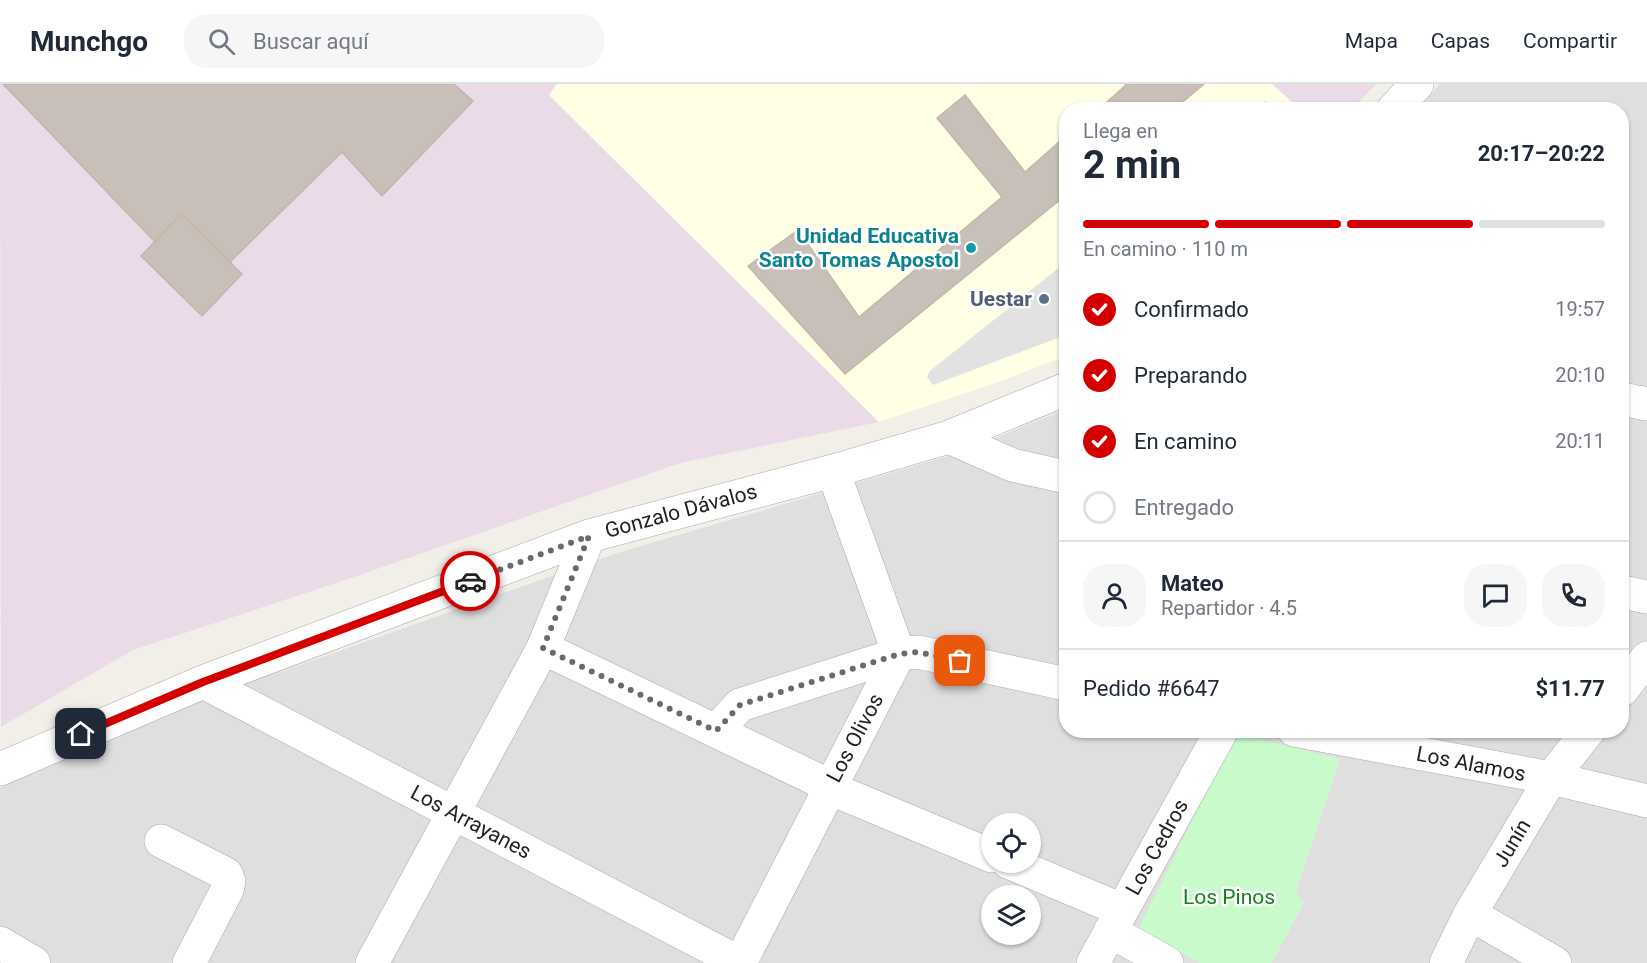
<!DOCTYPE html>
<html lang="es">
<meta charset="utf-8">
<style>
:root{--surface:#fff;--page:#f6f6f7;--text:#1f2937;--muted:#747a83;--line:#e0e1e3;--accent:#d40000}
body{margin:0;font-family:Roboto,sans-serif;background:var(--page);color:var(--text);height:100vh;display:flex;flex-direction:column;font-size:22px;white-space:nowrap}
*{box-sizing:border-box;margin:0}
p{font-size:20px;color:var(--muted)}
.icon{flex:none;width:33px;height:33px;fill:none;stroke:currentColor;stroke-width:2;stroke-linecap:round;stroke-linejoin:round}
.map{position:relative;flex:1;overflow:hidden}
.details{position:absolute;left:1059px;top:18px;width:570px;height:636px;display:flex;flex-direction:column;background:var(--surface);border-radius:24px;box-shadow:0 2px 4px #0004}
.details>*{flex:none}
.buttons{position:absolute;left:981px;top:729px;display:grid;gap:12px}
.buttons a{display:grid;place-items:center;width:60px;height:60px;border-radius:50%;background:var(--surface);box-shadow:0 2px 4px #0004;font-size:30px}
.pin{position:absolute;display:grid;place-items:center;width:51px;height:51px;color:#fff;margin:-26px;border-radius:12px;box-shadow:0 3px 9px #0006}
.courier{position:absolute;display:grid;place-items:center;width:60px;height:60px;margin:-30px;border:4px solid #d40000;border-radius:50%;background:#fff;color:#222;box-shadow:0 2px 8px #0007}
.overview em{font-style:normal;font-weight:700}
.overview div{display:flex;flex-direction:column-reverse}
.overview{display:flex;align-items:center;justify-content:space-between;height:102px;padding:0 24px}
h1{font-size:39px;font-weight:700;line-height:45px}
.bar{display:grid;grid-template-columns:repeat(4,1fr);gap:9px 6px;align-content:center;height:72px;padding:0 24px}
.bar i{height:8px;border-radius:4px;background:var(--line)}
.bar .selected{background:var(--accent)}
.bar p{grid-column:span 4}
.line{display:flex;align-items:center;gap:15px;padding:0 24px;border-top:2px solid var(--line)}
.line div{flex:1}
.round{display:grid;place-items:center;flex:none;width:63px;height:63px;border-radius:24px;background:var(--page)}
ol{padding:0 24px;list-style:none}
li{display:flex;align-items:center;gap:18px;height:66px}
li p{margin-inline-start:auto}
li .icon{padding:6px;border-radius:50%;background:var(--accent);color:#fff;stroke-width:4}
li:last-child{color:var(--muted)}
li i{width:33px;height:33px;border:3px solid var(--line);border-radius:50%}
header{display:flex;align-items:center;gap:36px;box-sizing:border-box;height:84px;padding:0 30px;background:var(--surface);border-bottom:2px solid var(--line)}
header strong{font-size:28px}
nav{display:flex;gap:33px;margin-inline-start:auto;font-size:21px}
.search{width:420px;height:54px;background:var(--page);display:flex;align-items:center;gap:15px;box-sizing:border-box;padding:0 21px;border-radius:24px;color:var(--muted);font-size:22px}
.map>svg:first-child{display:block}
.residential{fill:#e0dfdf;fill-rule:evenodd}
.industrial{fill:#ebdbe8}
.education{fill:#ffffe5}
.park{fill:#c8facc}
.parking{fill:#e2e2e2}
.building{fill:#c7bfb8;stroke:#c4b6ab;stroke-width:1.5}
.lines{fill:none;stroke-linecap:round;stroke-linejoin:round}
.minor-casing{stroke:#a9a9a9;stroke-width:34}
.minor{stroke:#fff;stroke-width:33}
.done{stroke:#6b6a68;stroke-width:6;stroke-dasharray:0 10.8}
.route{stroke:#d40000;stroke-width:8}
.culture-dot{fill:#0f9aa8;stroke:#fff;stroke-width:2}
.service-dot{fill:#5c6f8a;stroke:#fff;stroke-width:2}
.labels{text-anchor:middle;stroke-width:5;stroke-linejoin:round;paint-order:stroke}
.culture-label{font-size:21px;font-weight:bold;fill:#0d838f;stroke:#fff;text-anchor:end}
.service-label{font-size:21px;font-weight:bold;fill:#4e5e75;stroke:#fff;text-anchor:end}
.street-label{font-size:21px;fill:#222;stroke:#fff}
.park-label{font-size:21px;fill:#0c8416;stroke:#fff}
</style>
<header>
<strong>Munchgo</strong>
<div class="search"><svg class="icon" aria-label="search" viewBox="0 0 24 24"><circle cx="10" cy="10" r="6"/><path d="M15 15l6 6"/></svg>Buscar aquí</div>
<nav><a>Mapa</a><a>Capas</a><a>Compartir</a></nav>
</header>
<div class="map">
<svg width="1647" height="879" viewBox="0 0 1647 879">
<rect width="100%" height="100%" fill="#f2efe9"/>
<path class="residential" d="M1440,0H1647V879H0V703L209,613L617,469L955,370L1066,325V646H1622V26L1417,25ZM992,740H1030V778H992ZM992,812H1030V850H992Z"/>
<path class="industrial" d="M0,0H557L549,11L879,338L680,379L351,494L133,566L1,643Z
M1272,0H1376L1351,26L1299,25Z"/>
<path class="education" d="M557,0H1272L1299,25L1066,26V272L996,299L879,338L549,11Z"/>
<path class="park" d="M1234,649L1340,675L1296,808L1304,819L1272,879H1200L1137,847L1172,778Z"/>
<path class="parking" d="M1066,178V251L933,301L927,293L930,287Z"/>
<path class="building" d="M3,0H454L473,17L382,112L342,68L230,178L181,130L155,158Z
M1125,0H1204L1173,26H1098L1126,1Z
M965,11L1025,88L1066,52V111L845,290L748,182L798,146L859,233L1002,113L937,34Z
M1265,18L1273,26H1257Z
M181,130L242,190L202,232L141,172Z"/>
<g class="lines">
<defs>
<path id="minor" d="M1393,26L1417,0
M1622,315L1647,320
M949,353L1012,381L1066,393
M1622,508L1647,513
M543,564L830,702L846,711L992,772
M203,598L740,879L899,570L833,387
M1622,606L1647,574
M1294,646L1551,694L1647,717
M716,647L740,621L899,570L918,568L1066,600
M0,685L203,598L589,452L833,387L949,353L1066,305
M161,757L226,790L229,797L227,806L189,879
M1008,778L1122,826
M1470,830L1555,879
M1110,847L1167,879
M0,859L34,879
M372,879L543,564L589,452
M1093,879L1222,646
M1446,879L1470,830L1551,694L1589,646"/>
</defs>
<use href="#minor" class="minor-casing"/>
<use href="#minor" class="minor"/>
</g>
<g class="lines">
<path class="done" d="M470,497L589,452L543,564L716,647L740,621L899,570L918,568L960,577"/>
<path class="route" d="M81,650L203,598L470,497"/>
</g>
<circle class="culture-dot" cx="971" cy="164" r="6"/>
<circle class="service-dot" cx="1044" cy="215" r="6"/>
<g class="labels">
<g class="culture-label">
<text x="959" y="159">Unidad Educativa<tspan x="959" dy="24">Santo Tomas Apostol</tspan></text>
</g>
<g class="service-label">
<text x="1032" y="222">Uestar</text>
</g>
<g class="street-label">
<text transform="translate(681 427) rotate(-15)" y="7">Gonzalo Dávalos</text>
<text transform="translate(855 654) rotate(-62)" y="7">Los Olivos</text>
<text transform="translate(1471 680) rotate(11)" y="7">Los Alamos</text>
<text transform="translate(471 738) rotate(28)" y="7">Los Arrayanes</text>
<text transform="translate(1512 759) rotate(-59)" y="7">Junín</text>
<text transform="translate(1157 763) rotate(-61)" y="7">Los Cedros</text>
</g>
<g class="park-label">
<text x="1229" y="820">Los Pinos</text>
</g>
</g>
</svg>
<div class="buttons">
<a><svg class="icon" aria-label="locate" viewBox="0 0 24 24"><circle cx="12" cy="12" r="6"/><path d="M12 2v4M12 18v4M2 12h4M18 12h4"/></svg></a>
<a><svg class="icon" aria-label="layers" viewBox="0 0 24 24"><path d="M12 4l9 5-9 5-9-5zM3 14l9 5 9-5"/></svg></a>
</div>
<div class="pin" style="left:960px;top:577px;background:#ea580c"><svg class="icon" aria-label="bag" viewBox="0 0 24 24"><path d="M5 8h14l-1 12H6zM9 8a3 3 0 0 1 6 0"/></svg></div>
<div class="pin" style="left:81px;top:650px;background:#1f2937"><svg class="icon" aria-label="home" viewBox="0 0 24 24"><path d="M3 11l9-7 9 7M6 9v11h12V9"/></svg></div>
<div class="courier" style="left:470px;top:497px"><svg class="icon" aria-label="car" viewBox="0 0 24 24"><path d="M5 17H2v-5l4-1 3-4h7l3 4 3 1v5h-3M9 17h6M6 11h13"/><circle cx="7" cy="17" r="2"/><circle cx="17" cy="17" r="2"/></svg></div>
<section class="details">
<div class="overview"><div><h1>2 min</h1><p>Llega en</p></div><em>20:17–20:22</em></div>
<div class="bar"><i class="selected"></i><i class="selected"></i><i class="selected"></i><i></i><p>En camino · 110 m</p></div>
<ol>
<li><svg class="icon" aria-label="check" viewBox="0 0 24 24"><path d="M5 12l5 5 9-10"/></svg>Confirmado<p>19:57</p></li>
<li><svg class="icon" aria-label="check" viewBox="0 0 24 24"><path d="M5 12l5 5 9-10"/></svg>Preparando<p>20:10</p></li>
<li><svg class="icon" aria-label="check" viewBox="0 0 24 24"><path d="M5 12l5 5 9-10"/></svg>En camino<p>20:11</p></li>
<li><i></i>Entregado</li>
</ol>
<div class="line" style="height:108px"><a class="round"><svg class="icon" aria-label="person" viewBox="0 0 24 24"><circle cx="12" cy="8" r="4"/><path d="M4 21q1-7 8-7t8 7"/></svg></a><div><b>Mateo</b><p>Repartidor · 4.5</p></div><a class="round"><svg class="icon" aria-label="chat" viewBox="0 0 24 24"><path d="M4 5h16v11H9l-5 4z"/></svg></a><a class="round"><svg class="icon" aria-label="phone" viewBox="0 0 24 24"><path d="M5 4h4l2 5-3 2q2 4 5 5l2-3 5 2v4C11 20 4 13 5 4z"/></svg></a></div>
<div class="line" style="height:78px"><div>Pedido #6647</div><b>$11.77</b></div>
</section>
</div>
